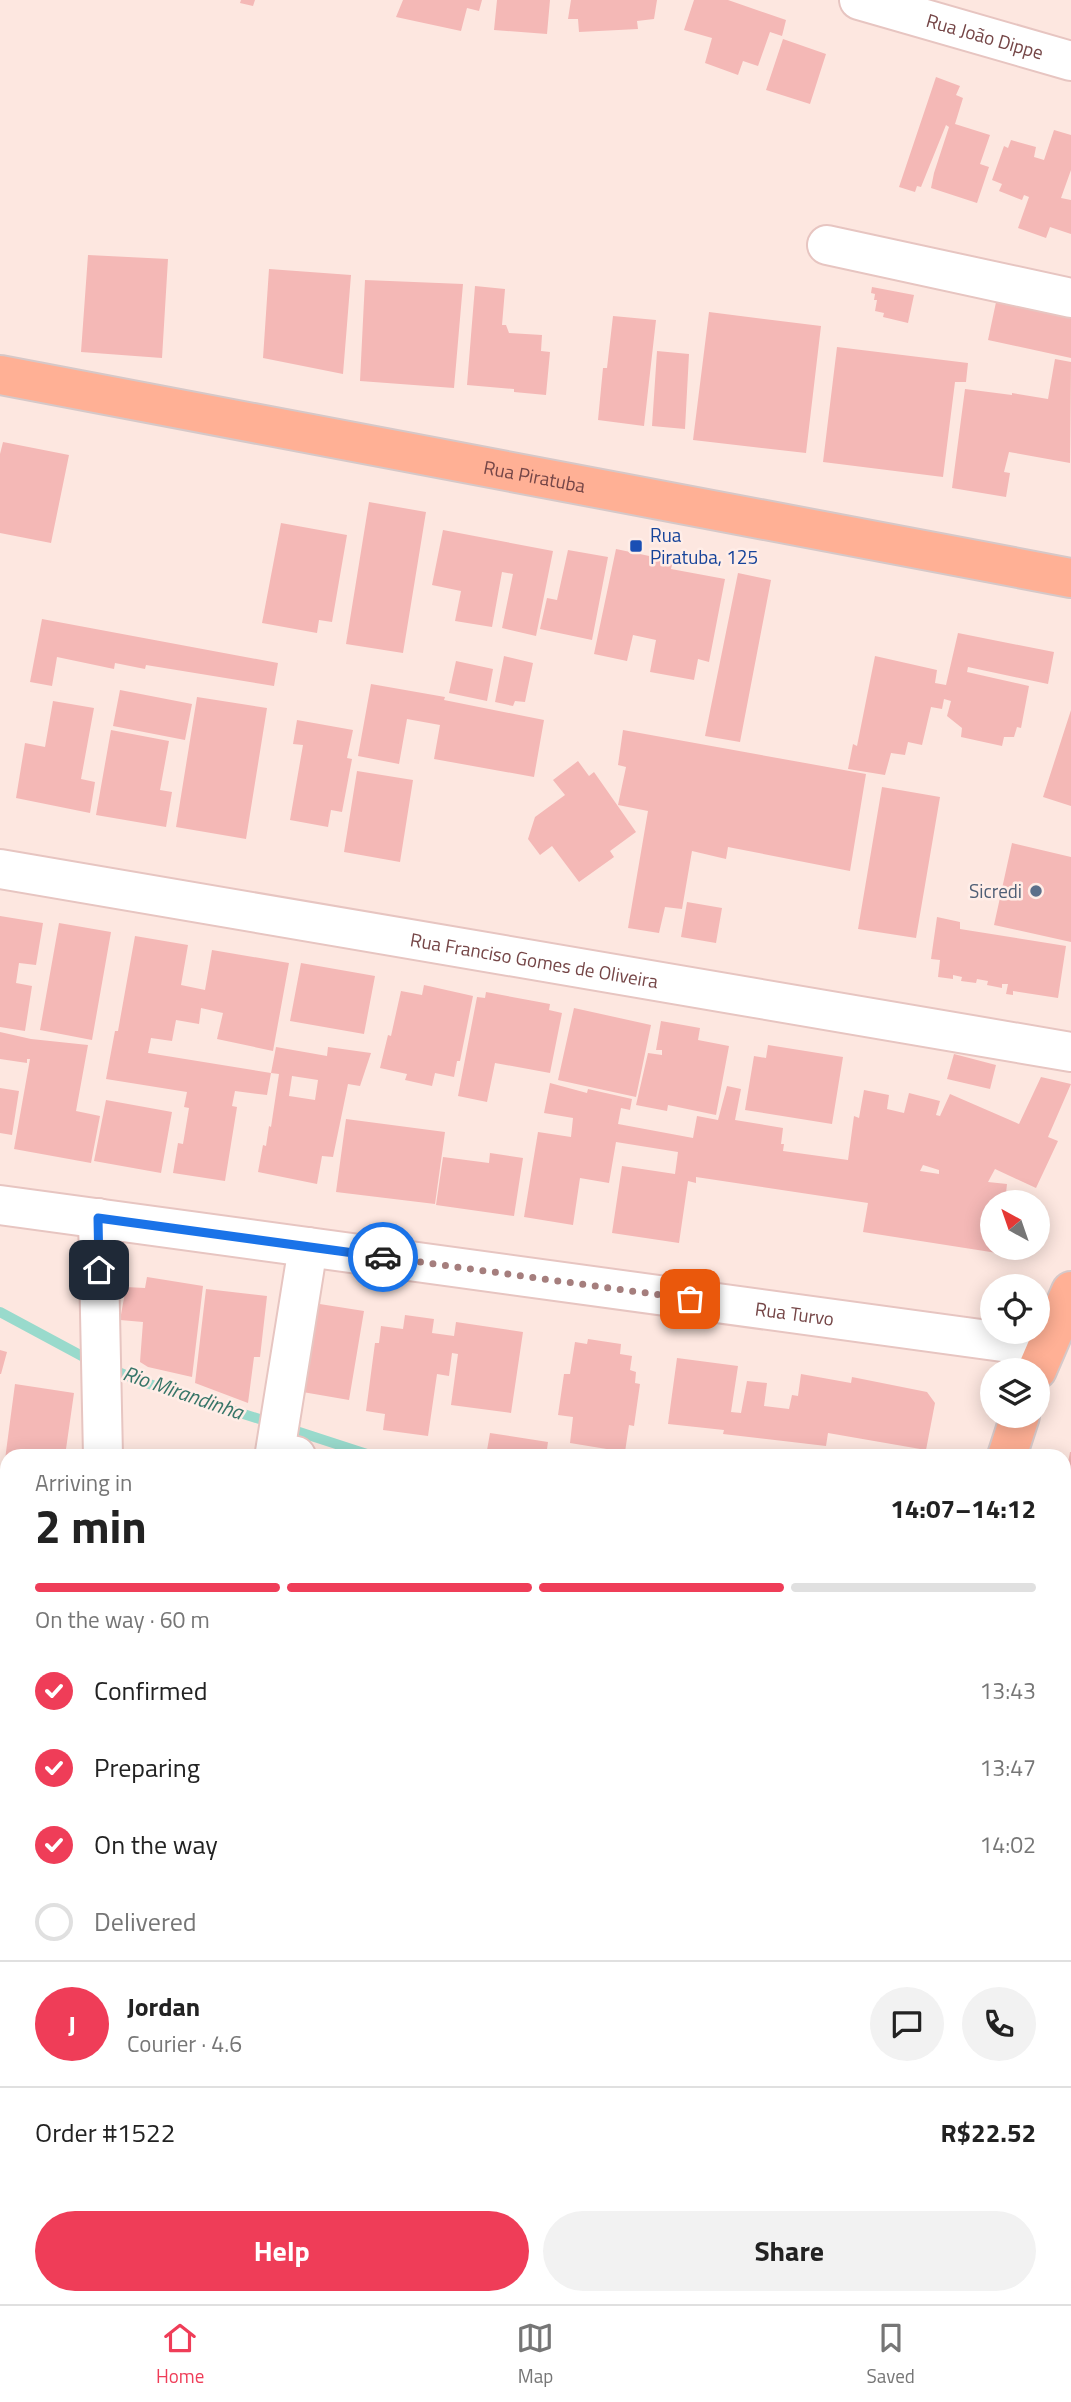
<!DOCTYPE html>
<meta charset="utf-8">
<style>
:root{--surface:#fff;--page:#f2f2f2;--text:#222;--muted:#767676;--line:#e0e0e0;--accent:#ef3d58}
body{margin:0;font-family:"Titillium Web",sans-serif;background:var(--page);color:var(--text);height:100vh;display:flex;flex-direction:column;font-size:26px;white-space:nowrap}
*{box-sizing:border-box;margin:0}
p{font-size:23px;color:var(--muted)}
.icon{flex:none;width:38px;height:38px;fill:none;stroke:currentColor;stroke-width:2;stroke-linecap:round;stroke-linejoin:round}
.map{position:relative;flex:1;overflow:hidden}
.details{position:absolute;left:0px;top:1449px;width:1071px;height:856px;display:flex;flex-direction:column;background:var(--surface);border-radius:21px 21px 0 0;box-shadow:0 4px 18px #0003}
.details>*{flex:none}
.needle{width:46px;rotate:320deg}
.tools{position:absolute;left:980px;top:1190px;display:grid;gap:14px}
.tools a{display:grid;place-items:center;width:70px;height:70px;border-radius:50%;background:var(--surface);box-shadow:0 4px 18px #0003;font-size:35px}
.pin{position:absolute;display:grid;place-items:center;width:60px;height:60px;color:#fff;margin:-30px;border-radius:14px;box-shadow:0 4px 10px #0006}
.courier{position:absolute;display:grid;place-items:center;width:70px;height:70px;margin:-35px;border:5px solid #1a73e8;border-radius:50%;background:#fff;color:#222;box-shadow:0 2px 9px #0007}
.overview em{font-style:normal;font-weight:700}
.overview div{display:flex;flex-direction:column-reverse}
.overview{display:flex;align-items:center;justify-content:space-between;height:119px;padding:0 35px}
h1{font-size:46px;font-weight:700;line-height:52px}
.bar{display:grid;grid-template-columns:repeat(4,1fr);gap:10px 7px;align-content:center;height:84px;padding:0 35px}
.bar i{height:9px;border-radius:5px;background:var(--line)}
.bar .on{background:var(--accent)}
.bar p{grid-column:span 4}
.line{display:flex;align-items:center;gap:18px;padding:0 35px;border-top:2px solid var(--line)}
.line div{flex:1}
.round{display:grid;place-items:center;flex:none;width:74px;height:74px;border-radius:37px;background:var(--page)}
ol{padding:0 35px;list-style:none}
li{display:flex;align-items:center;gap:21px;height:77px}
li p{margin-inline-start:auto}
li .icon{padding:7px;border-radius:50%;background:var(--accent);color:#fff;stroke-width:4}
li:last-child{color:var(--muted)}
li i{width:38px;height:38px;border:4px solid var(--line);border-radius:50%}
.action{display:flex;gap:14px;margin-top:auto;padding:14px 35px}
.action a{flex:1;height:80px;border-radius:42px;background:var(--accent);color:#fff;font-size:28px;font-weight:700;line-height:80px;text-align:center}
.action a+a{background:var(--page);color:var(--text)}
.tab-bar{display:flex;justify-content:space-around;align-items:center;height:98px;border-top:2px solid var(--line);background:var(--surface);font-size:19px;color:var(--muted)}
.tab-bar a{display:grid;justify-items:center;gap:4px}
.tab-bar .on{color:var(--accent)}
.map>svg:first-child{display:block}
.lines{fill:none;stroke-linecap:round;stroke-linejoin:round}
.stream{stroke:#99dacc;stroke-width:10}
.building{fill:#f4b8b6;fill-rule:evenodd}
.minor-casing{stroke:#e7c5c1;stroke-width:42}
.major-casing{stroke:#d6c8c8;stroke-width:42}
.minor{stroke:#fff;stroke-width:38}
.major{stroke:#ffb095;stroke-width:38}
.done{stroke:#a57e7d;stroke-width:7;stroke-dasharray:0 12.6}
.route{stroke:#1a73e8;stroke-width:9}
.transit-dot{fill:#1a4fb4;stroke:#ffede7;stroke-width:2.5}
.service-dot{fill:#5c6f8a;stroke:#ffede7;stroke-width:2.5}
.labels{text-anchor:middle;stroke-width:5;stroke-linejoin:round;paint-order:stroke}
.street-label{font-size:19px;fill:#754647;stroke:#ffede7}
.transit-label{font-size:19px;fill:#164399;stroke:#ffede7;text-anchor:start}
.service-label{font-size:19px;fill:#4e5e75;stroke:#ffede7;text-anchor:end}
.water-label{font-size:21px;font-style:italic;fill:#377568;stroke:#ffede7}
</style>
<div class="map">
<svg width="1071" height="2304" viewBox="0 0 1071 2304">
<rect width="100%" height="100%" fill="#fde7e0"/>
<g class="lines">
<path class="stream" d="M0,1312L93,1362
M108,1368L143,1382L272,1423
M287,1428L373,1456"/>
</g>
<path class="building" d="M241,0H255L253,6L240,3Z
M403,0H482L479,11L467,8L461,31L396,17Z
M497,0H550L547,34L494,30Z
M571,0H657L654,19L637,21L638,29L579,32L578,19H568Z
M694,0H728L786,20L782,36L770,32L758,66L743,61L738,75L705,63L712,38L684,30Z
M783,39L826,54L810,104L766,90Z
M936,77L960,86L956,95L963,98L955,124L990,135L980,164L989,167L977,203L931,188L934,173L949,127L946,125L921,187L917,186L915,192L899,187Z
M1054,130L1071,135V170L1061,198L1071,200V234L1050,227L1046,238L1018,228L1029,197L1024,195L1022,200L999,191L1002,184L992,180L1004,146L1008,148L1011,140L1036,147L1034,157L1044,160Z
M88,255L168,259L162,358L81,352Z
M269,269L351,275L343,374L263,358Z
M365,280L463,284L454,388L360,381Z
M475,286L505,289L502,325H506L509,333L542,335L541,351L550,352L546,395L514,392V389L467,385Z
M872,287L914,295L908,323L883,317L884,313L875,311L877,300H874L875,294L871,293Z
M999,288L1071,304V358L988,340Z
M709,312L821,326L806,453L693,440Z
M613,316L656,320L644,426L598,420L603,368H607Z
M837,347L968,363L966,382H955L943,477L823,462Z
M657,351L689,354L685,429L652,426Z
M1055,359L1071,362L1070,463L1009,452L1004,472L1010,473L1006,497L952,488L965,389L1012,395V393L1048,399Z
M3,442L69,455L51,543L0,533V454Z
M369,502L426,512L403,653L346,644Z
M281,523L347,535L332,622L319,620L317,633L262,623Z
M443,530L553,551L536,636L502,628L513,574L502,572L492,627L455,621L461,591L432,585Z
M616,549L673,561L671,569L725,579L709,662L698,659L694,680L650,672L656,640L633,635L627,661L594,654Z
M568,550L608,557L592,640L540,629L547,598L557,600Z
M738,573L771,580L740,742L705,736Z
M42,619L278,663L274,686L146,665L145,669L115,663L114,669L57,657L52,686L30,682Z
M958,633L1054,652L1048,684L968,667L967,672L1029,686L1021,728L1017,727L1014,737H1004L1002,746L961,737L962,728L947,716L951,701L944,699L942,709L931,707L922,745L908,742L905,755L891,753L885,775L848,769L853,744L857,746L875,656L937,670L935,683L946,685Z
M504,656L533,663L525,702L515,701L513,706L495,702Z
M456,661L493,669L487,701L449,693Z
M371,684L445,697L444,700L544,720L534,777L434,759L440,725L407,719L399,764L358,756Z
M120,690L192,704L185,740L113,726Z
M197,697L267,708L246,839L176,827Z
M53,701L94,708L81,779L95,782L90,813L16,798L25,743L45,747Z
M1071,710V806L1043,797Z
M297,720L353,730L347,758L352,759L342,812L331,810L328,827L290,820L303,745L293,744Z
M111,730L169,741L160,790L172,792L166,827L96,815Z
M623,730L866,774L850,871L728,847L726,859L692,851L682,909L665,907L659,933L628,928L648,811L618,805L626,767L618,765Z
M578,761L589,776L594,772L636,832L610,851L614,857L579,882L552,846L540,855L528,839L535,817L565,795L553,780Z
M357,771L413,780L400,862L344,852Z
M882,787L940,797L916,938L858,929Z
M1012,843L1071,857V942L994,925Z
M687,902L722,908L716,943L681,937Z
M0,916L43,923L36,965L19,963L16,983L32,986L25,1031L0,1027Z
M937,917L960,922V929L1066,946L1058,998L1013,991V995L1006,994L1008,984H1002V988L987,985L988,981L977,979L976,983L961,981L962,977L953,975V979L938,977L940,960L931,959Z
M59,923L111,932L92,1040L40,1030Z
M135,936L188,945L181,985L205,990L212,950L289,963L273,1051L217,1039L223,1013L201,1008L199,1024L176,1020L172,1041L151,1038L148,1053L271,1073L276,1047L327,1056L328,1047L371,1053L360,1086L348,1084L333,1157L322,1156L317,1184L258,1172L263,1145L266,1146L269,1126L271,1127L279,1074L271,1073L267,1095L235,1091L232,1106L237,1107L225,1181L173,1173L178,1143L183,1144L189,1108L184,1107L187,1092L106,1079L115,1031H118ZM292,1076L318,1080L315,1100L289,1096Z
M301,963L375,976L364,1034L290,1021Z
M424,985L473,996L460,1061H457L454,1077L435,1073L432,1086L405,1080L407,1074L380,1068L388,1035L391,1036L401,991L422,995Z
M486,992L550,1004L549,1010L562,1013L550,1073L495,1063L487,1102L458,1096L477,997L485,998Z
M574,1008L651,1025L636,1097L558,1080Z
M661,1021L700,1028L698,1040L729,1046L716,1115L668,1105L667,1111L636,1105L648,1053L662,1055V1050H656Z
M0,1032L31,1039L88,1045L76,1111L100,1116L91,1163L14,1149L30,1059H27V1063L0,1059Z
M768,1045L843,1057L832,1124L745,1110L754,1056L766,1058Z
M954,1054L996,1065L990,1089L947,1079Z
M1041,1077L1071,1084L1048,1137L1058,1141L1036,1188L995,1169L988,1182L1007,1184L1005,1202H992V1248H998L997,1253L863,1232L868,1203L696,1177V1183L688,1181L679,1243L612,1233L622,1166L675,1174L678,1152L616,1142L609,1183L580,1178L573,1225L524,1217L538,1132L571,1137L573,1118L544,1113L550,1083L587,1093L588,1089L632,1099L630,1110L621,1108L618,1124L693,1138L697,1116L718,1120L727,1086L741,1089L735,1120L783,1128L781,1144H784L783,1151L848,1160L854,1116L859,1118L864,1090L889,1095L887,1109L904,1113L909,1093L940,1101L936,1115L940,1116L950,1094L1019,1124ZM923,1165L939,1170V1174L920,1171Z
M0,1088L19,1091L12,1135L0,1133Z
M106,1100L172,1112L161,1173L94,1161Z
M346,1119L445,1132L435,1204L336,1192Z
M490,1153L523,1158L514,1216L436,1205L443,1157L489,1163Z
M147,1277L203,1286L192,1377L148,1367L140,1362L143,1322L120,1320L126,1287L145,1288Z
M206,1289L267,1296L260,1357H254L248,1403L195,1383Z
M307,1302L364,1311L349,1400L291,1390Z
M405,1315L434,1319L432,1333L454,1336L456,1322L523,1332L511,1413L451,1405L458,1354L452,1353L449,1376L437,1374L428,1436L383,1430L385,1414L366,1411L375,1343H379L381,1326L403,1329Z
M588,1339L621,1344L620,1354L632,1356L630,1370L636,1372L635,1383L640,1384L634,1426L629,1425L625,1452L570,1443L573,1417L558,1415L564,1374H570L575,1342L587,1344Z
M0,1350L7,1352L1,1374H0Z
M677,1358L738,1366L731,1412L741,1413L747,1381L767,1383L764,1406L789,1409L792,1395L798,1396L801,1374L851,1383L852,1377L927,1392L935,1403L926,1450L828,1433L826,1446L723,1434L724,1430L668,1424Z
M15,1384L74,1393L65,1456H7V1482H2Z
M490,1433L548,1442L546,1456H486Z
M833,1451L864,1454V1456H833Z
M1070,1452H1071V1501L1064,1500V1483Z
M0,1580H7V1655H0Z
M1064,1620L1071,1621V1663L1064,1662Z
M0,1659H7V1726L0,1727Z
M1064,1669L1071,1670V1748H1064Z
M1,1737H7V1806L0,1807Z
M1064,1769H1071V1811H1064Z
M0,1820H7V1876H0Z
M1064,1838H1071V1898H1064Z
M0,1895H7V1935H0Z
M1064,2018H1071V2144L1064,2145Z
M0,2043H7V2111H0Z
M0,2122H7V2177H0Z
M1064,2156L1071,2157V2206H1064Z
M1071,2295V2304H1046Z
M18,2298H62V2300L31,2302L32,2304H11L19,2301Z
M184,2298H241L242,2304H185Z"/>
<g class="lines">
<defs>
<g id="minor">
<path id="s1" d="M859,0L1071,61"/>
<path d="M827,245L1071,298"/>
<path id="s2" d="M0,869L1071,1052"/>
<path id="s3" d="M0,1205L1046,1348"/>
<path d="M98,1218L103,1456"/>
<path d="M296,1456L275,1452L308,1247"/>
<path d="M1064,1566H1071"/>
<path d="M1064,1973H1071"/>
<path d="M124,2298L125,2304"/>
<path d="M503,2298V2304"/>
</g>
<g id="major">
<path id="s4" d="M0,375L1071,578"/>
<path d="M1037,1370L1071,1291"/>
<path d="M1007,1456L1020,1416"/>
<path d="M949,2298V2304"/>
</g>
</defs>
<use href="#minor" class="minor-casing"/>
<use href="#major" class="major-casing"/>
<use href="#minor" class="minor"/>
<use href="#major" class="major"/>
</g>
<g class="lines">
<path class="done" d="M383,1257L690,1299"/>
<path class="route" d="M99,1270L98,1218L383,1257"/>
</g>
<rect class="transit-dot" x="629" y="539" width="14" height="14" rx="3.5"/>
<circle class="service-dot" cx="1036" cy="891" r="7"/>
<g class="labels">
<g class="street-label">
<text dy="7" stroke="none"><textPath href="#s1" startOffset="131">Rua João Dippe</textPath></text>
<text dy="7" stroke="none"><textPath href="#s4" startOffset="544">Rua Piratuba</textPath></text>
<text dy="7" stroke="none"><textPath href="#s2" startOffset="542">Rua Franciso Gomes de Oliveira</textPath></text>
<text dy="7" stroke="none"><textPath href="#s3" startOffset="802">Rua Turvo</textPath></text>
</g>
<g class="transit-label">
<text x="650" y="542">Rua<tspan x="650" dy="22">Piratuba, 125</tspan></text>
</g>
<g class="service-label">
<text x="1022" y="898">Sicredi</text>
</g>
<g class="water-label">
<text transform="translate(183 1393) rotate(19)" y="7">Rio Mirandinha</text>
</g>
</g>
</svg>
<div class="tools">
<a><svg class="needle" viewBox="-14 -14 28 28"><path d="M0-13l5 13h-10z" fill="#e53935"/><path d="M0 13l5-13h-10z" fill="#767676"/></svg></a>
<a><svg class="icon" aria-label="locate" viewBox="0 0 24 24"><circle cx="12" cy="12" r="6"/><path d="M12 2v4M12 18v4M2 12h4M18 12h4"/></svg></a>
<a><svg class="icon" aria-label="layers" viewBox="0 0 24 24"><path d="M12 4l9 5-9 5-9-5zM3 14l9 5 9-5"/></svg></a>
</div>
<div class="pin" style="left:690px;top:1299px;background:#ea580c"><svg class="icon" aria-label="bag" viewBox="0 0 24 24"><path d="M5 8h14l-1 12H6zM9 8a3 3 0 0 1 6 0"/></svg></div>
<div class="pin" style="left:99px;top:1270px;background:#1f2937"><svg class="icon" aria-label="home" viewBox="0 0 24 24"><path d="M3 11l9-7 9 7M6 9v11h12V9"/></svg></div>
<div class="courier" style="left:383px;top:1257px"><svg class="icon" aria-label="car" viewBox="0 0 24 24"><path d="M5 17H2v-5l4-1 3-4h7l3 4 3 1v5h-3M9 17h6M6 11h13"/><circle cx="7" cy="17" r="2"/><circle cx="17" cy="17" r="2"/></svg></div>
<section class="details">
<div class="overview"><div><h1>2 min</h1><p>Arriving in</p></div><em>14:07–14:12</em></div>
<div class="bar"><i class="on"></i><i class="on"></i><i class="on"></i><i></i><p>On the way · 60 m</p></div>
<ol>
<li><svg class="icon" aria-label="check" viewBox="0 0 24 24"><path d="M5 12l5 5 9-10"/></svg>Confirmed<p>13:43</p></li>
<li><svg class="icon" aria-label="check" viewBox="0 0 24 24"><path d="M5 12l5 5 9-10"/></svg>Preparing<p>13:47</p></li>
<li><svg class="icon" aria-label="check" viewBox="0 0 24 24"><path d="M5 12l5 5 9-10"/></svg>On the way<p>14:02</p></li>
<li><i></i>Delivered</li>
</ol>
<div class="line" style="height:126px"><b class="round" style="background:var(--accent);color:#fff">J</b><div><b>Jordan</b><p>Courier · 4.6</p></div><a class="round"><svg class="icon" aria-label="chat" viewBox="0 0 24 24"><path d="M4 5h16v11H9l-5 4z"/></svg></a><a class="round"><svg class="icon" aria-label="phone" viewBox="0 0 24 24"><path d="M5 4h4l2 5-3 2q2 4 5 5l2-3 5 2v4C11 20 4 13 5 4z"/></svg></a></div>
<div class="line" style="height:91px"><div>Order #1522</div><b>R$22.52</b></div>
<div class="action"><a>Help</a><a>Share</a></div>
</section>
</div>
<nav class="tab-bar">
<a class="on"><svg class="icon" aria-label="home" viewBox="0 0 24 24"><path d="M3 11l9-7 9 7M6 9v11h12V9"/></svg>Home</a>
<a><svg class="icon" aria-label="map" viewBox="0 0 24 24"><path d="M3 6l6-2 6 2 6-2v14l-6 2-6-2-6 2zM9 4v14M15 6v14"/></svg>Map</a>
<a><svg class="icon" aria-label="saved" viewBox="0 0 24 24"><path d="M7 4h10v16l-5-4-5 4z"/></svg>Saved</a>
</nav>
